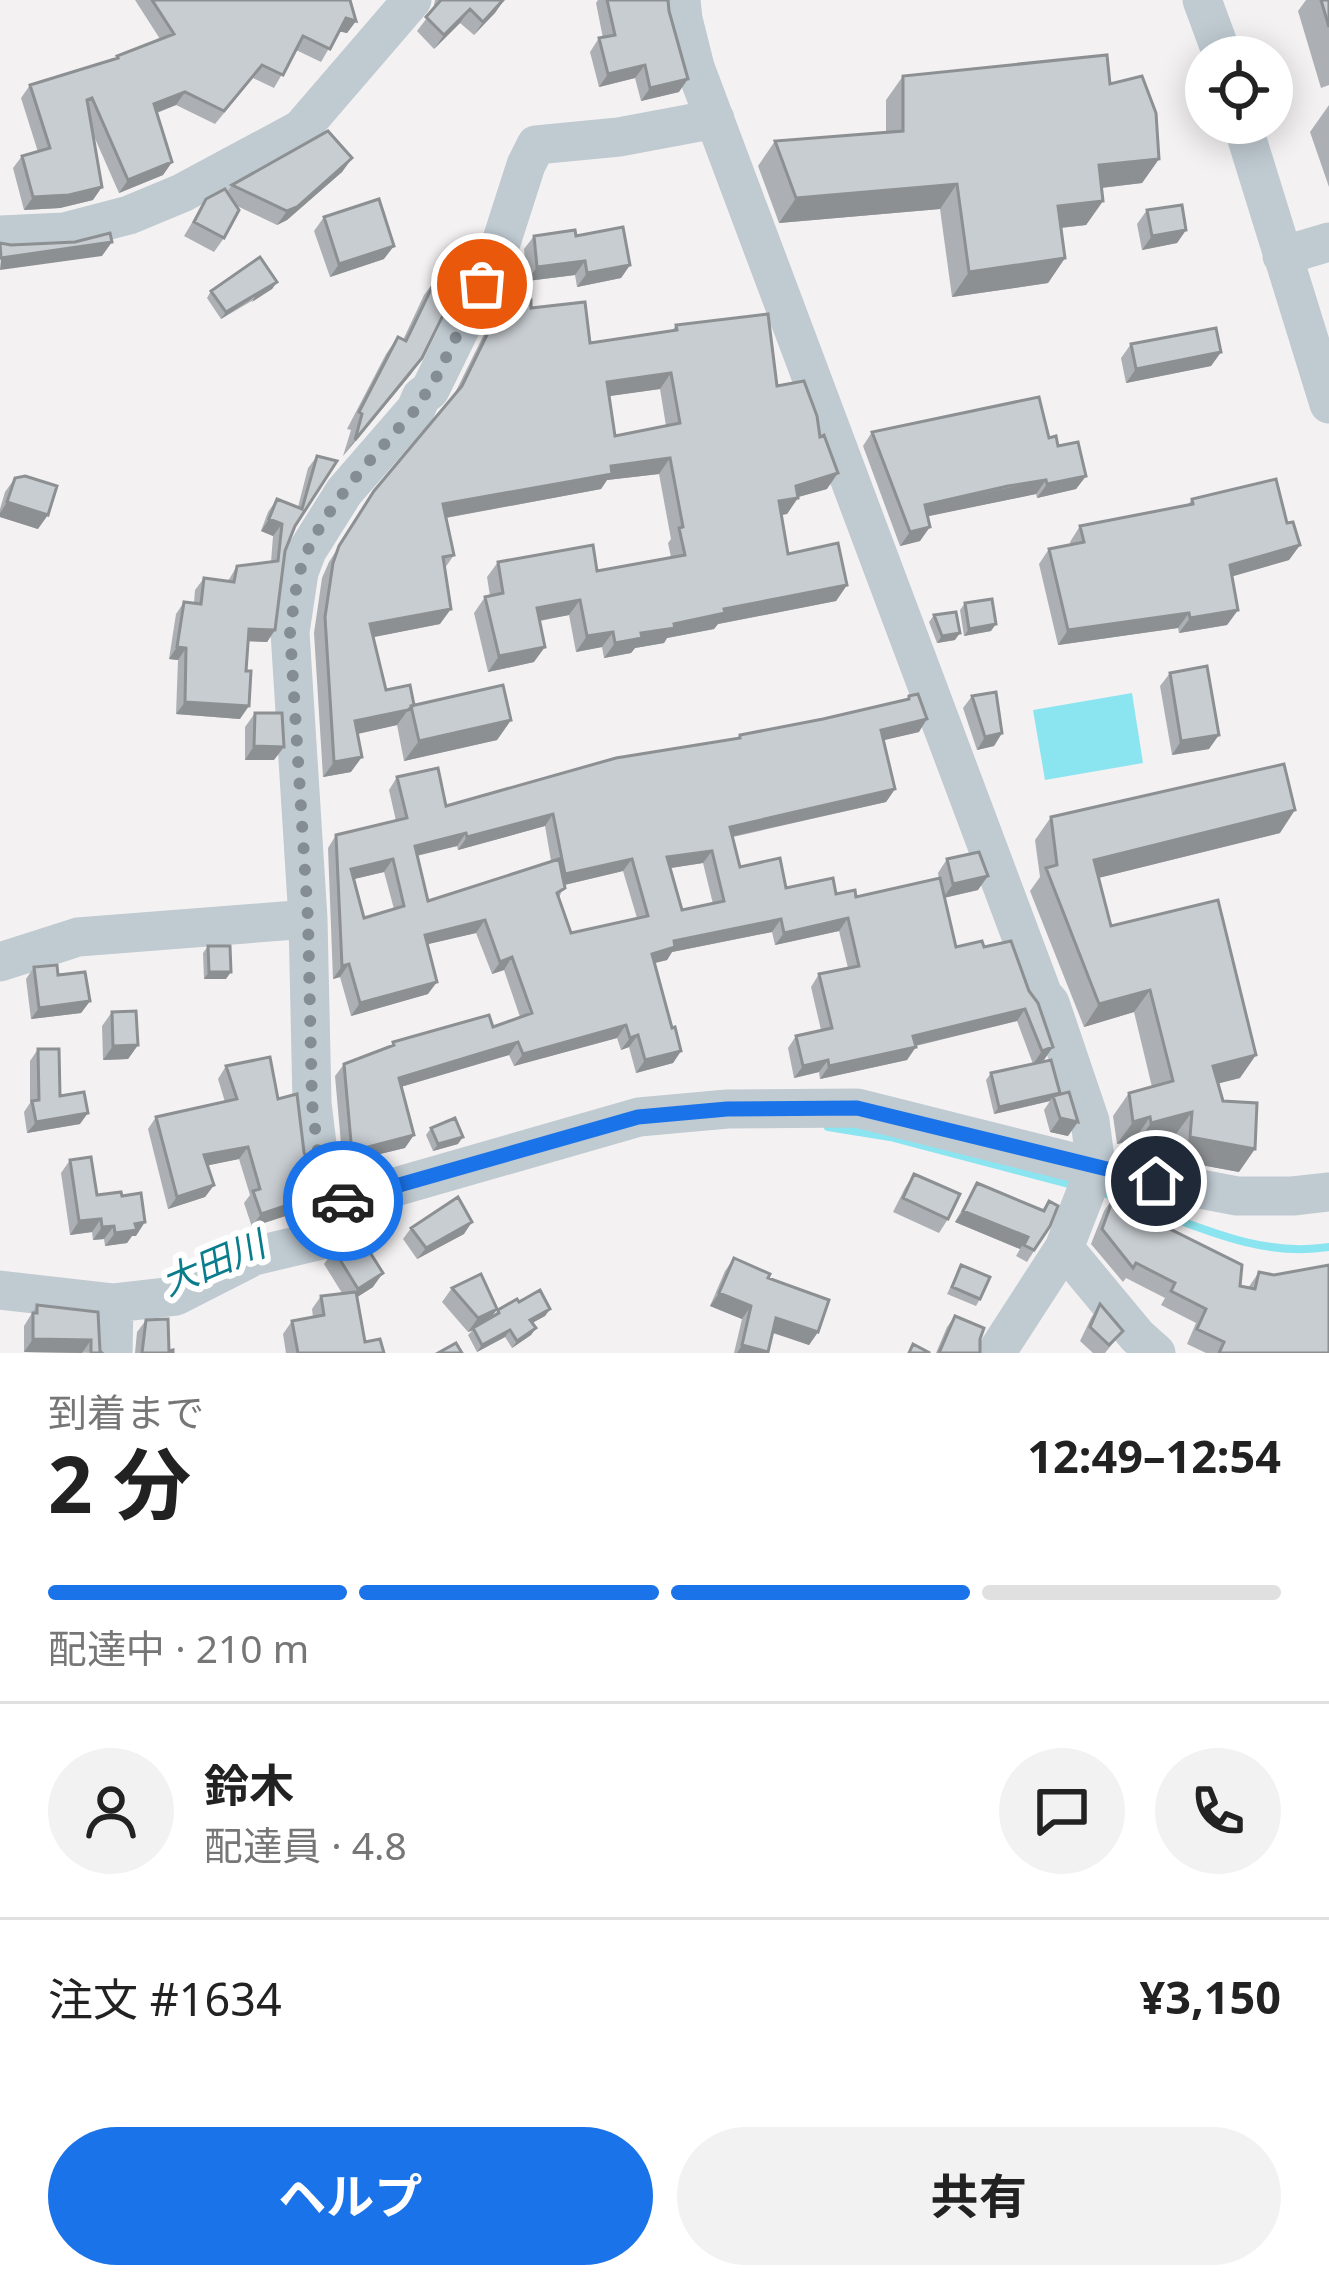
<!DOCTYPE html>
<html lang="ja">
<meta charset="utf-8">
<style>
:root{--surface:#fff;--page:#f2f2f2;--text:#222;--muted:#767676;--line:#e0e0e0;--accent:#1a73e8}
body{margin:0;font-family:"Noto Sans","Noto Sans JP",sans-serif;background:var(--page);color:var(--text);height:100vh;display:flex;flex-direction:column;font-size:45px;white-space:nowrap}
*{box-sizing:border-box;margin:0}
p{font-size:39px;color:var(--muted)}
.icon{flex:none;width:66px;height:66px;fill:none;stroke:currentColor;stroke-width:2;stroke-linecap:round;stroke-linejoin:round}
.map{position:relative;height:1353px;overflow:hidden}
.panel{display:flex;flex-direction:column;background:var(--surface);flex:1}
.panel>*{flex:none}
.controls{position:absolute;left:1185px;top:36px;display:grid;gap:24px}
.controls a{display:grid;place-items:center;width:108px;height:108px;border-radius:50%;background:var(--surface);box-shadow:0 6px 30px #0003;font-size:60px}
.pin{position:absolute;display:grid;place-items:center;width:102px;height:102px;color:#fff;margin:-51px;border:6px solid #fff;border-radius:50%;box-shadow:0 3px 12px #0007}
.courier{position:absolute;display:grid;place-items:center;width:120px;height:120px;margin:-60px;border:9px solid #1a73e8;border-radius:50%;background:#fff;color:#222;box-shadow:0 3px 15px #0007}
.summary em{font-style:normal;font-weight:700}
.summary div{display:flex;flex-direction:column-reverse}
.summary{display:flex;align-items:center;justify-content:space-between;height:204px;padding:0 48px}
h1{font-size:78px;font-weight:700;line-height:90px}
.bar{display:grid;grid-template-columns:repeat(4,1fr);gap:18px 12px;align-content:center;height:144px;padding:0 48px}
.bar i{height:15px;border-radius:9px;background:var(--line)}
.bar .current{background:var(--accent)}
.bar p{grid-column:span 4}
.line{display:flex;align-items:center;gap:30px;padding:0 48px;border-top:3px solid var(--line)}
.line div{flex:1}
.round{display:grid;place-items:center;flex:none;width:126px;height:126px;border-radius:63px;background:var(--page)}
.primary-button{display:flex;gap:24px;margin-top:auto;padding:24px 48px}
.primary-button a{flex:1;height:138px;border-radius:72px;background:var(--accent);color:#fff;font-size:48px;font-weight:700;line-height:138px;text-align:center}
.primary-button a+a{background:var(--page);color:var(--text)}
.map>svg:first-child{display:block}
.water{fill:#8be5f0}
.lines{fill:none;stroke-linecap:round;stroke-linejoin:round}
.stream{stroke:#8be5f0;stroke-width:8}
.minor{stroke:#bfcad1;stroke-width:39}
.wall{fill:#acb0b4;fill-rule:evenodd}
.shaded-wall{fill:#8c9092}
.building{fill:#c8cdd1;stroke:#8c9092;stroke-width:3;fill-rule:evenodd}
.done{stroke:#848d93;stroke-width:12;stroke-dasharray:0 21.6}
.route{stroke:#1a73e8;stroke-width:15}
.labels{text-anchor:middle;stroke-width:12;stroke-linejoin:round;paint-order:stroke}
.water-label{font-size:36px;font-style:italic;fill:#0a7c8b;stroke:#fff}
</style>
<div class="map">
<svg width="1329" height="1353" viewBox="0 0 1329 1353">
<rect width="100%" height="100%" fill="#f4f1f2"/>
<path class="water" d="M1132,693L1143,763L1045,780L1033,710Z"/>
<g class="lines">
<path class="stream" d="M828,1127L890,1137L1076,1186
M1096,1191C1173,1212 1246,1260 1329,1247"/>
<path class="minor" d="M681,0L683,19L695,67L1043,995L1050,1003L1090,1121L1096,1166L1064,1248L996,1353
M1202,0L1223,57
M1242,123L1329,404
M0,235L64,232L129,215L182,193L301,129L412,0
M1282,256L1329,242
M0,962L78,937L308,919
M336,1204L639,1117L727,1109L857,1108L1116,1173L1237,1196H1293L1329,1192
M1064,1248L1137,1336L1156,1353
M0,1290L114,1303L176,1296L254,1256L351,1233L319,1161L312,1103L308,919L290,632L299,572L307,551L344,492L416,409L421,397L430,390L499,249L526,165L536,145L619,137L715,119
M113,1353L114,1303"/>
</g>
<path class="wall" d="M135,0H350L356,21L347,33L339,31L321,62L296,50L274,88L253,78L215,124L176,105L157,113L172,162L163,175L119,193L93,134V200L60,208L24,210L13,168L22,156L38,152L21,98L30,85L115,59L117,56L160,39Z
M435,0H504L474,35L460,23L434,49L417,31L433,10Z
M598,0H668L679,92L641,101L635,78L599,87L590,52L599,38H603L596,3Z
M1306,0H1329V85L1321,88L1298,11Z
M903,76L1110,84L1159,159L1142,183L1102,188L1103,201L1086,225L1061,228L1065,258L1048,283L952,297L940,209L779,223L758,166L775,141L886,132V100Z
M1329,105V187L1310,132Z
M352,158L342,172L287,220L277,225L235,205L224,238L214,252L184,236L206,199L227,192L232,185Z
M1147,210L1186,230L1177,243L1142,250L1137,224Z
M324,217L384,259L330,277L314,231Z
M534,236H576L630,265L621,278L577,287L575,275L527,281L524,249Z
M436,279L411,374L343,456L351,430L347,429L386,354L398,337L403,340L424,295Z
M277,282L272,289L221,319L207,298L211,291Z
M504,300L531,308L590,343L672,331L676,325L777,386L827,489L798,497L787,514L781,515L788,554L847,585L836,601L718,624L714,629L667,638L664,643L635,648L631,653L604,658L602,647L576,652L569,615L540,621L534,662L488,672L474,613L485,597L490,596L487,577L498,562L597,571L671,557L668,543L671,539L659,474L607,480L601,489L446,518L454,555L445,568L440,624L373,637L386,690L414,705L511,720L497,740L404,761L397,725L357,734L351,772L323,777L314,633L322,578L329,562L374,491L454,395L493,316ZM660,389L666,426L615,436L609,396Z
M1131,344L1221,352L1211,366L1126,383L1121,358Z
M872,432L1058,446L1086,476L1076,489L1037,498L1036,494L927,516L920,541L900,546L863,446Z
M317,456L337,461L295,526L285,551L275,630L267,642L248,641L240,719L176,714L178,660L169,659L176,614L184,602L194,603L195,590L204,578L228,581L237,566L271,562L273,536L261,531L268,512L277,499L298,507L308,468Z
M15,478L38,529L0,517V509L5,492Z
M1192,499L1287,523L1300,545L1289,560L1232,576L1238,610L1227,625L1179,633L1178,628L1058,645L1039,564L1049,549L1071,545L1070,542L1080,526L1188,505Z
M965,603L991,631L964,636L960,610Z
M934,615L955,640L937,643L929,622Z
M1170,673L1209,749L1172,755L1160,686Z
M909,696L919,732L883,740L895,789L886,802L733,837L740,867L786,888L856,897L939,879L938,873L947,859L978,890L944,898L956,947H984L1011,941L1044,1060L1033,1064L1017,1021L916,1046L907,1060L820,1079L819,1072L794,1078L788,1048L796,1036L821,1030L811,987L819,974L848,968L839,931L775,945L772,932L672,952L667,960L654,963L672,1028L681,1051L673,1063L636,1073L629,1047L621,1050L617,1038L514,1066L509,1055L401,1087L405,1148L367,1157L368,1160L359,1172L351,1175L342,1155L335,1076L344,1064L390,1047L393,1042L493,1027L520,1017L504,970L492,974L476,933L427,944L428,994L351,1016L340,977L333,979L328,848L336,835L396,821L389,790L397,777L446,806L737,738L740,735L823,719L906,700ZM545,826L551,861L428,901L417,856L457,846L458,850ZM703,863L713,904L682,910L670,868ZM623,871L637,918L571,933L559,898L564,885ZM384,872L394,909L364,918L353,879Z
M972,696L1002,733L994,746L977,750L963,708Z
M255,713L274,760H245V727Z
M1051,817L1280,833L1098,878L1111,926L1240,1078L1218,1083L1239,1172L1174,1160L1176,1134L1135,1146L1134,1140L1117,1144L1113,1116L1129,1093L1152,1087L1134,1012L1084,1027L1030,891L1040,877L1035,840Z
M208,946L226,979H204L203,953Z
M34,967L58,975L90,1001L81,1013L31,1019L26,979Z
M112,1012L138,1045L128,1059L103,1060L102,1026Z
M38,1049L60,1096L80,1124L27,1133L24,1112L30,1103V1061Z
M1051,1060L1068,1136L1050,1132L1044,1110L1050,1101L994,1114L986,1080L991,1073Z
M226,1066L278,1099L304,1152L321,1194L313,1207L252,1227L244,1203L250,1195L239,1159L207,1165L214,1185L205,1197L168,1209L148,1129L156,1117L225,1102L218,1079Z
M431,1128L458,1144L433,1151L426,1135Z
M70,1160L97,1195L136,1236H132L127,1243L105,1246L104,1239L93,1240L92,1232L70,1235L61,1173Z
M914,1174L948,1219L939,1233L893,1212L905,1188Z
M977,1183L1042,1210L1049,1201L1050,1226L1027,1262L1016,1256L1020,1249L955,1222Z
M1114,1196L1156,1222L1240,1286L1248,1288L1259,1272L1329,1353H1206L1187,1344L1196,1323L1161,1305L1165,1298L1126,1278L1123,1282L1091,1244L1104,1211Z
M411,1228L464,1234L417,1259L403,1239Z
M334,1250L373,1287L357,1297L365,1342L384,1353H286L283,1334L292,1321L313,1317L312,1309L321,1296L342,1293L324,1264Z
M734,1258L768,1278L818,1332L809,1345L773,1332L768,1353H734L742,1319L710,1306L725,1271Z
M961,1265L980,1299L976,1306L947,1294Z
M452,1288L497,1309L491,1318L498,1310L519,1302L550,1309L545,1316L532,1323L536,1328L531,1335L512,1348L505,1337L477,1352L468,1335L472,1331L468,1332L442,1302Z
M1100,1304L1123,1331L1105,1353H1093L1080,1341L1091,1318Z
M37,1305L98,1312L100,1351L102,1353L24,1352V1326Z
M955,1316L980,1339V1353H936L947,1327Z
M146,1320L169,1351L173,1353H135L137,1332Z"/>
<path class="shaded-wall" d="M504,0L495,13L474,35L483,22Z
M470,9L460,23L434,49L444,35Z
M346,18L356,21L347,33L337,31Z
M645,65L635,78L599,87L608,74Z
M688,79L679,92L641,101L650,88Z
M185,92L176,105L145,117L154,104Z
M352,158L342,172L287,220L277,225L287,211Z
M1159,159L1142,183L1082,190L1099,165Z
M172,162L163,175L119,193L128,180Z
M957,184L940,209L779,223L796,198Z
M102,187L93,200L60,208L24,210L33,197Z
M1103,201L1086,225L1040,230L1058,206Z
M1186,230L1177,243L1142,250L1152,236Z
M112,242L102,256L0,270L1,258Z
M394,246L384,259L330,277L339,264Z
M1065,258L1048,283L952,297L969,272Z
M585,261L575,275L527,281L537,267Z
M630,265L621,278L577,287L587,273Z
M277,282L272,289L252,302L256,295Z
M255,293L250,300L221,319L226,312Z
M1221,352L1211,366L1126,383L1136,369Z
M422,358L411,374L343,456L355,440Z
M671,373L660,389L596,398L607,382Z
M670,458L659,474L607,480L601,489L433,520L443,504L611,466Z
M838,473L827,489L791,499L798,498L787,514L768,517L779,501L796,486Z
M1086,476L1076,489L1037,498L1047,484Z
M1046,480L1036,494L915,519L925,505Z
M7,502L48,515L38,529L0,517V513Z
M269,519L282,524L273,536L261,531Z
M930,527L920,541L900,546L910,532Z
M1300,545L1289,560L1220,580L1230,565Z
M847,585L836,601L718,624L714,629L667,638L664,643L635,648L631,653L604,658L615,643L641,633L724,609Z
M580,600L569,615L526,623L537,608Z
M451,609L440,624L359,640L370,624Z
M1238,610L1227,625L1179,633L1190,618Z
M1189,613L1178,628L1058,645L1068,630Z
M996,624L991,631L964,636L969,629Z
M249,629L275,630L267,642L240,641Z
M613,632L602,647L576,652L587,636Z
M960,633L955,640L937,643L942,636Z
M177,647L186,648L178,660L169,659Z
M545,647L534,662L488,672L499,656Z
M185,702L249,706L240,719L176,714Z
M408,710L397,725L344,737L355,721Z
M927,719L919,732L872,743L881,730Z
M511,720L497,740L404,761L419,741Z
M1002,733L994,746L977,750L985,737Z
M1219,735L1209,749L1172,755L1181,741Z
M254,746L284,747L274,760H245Z
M362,757L351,772L323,777L334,762Z
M895,789L886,802L721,839L730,827Z
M1295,810L1280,833L1078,883L1094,860Z
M553,814L545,826L458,850L467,837Z
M466,833L457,846L406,858L415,846Z
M712,851L703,863L658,870L667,857Z
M393,859L384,872L342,882L351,869Z
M632,859L623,871L556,887L565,874Z
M988,876L978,890L943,898L953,884Z
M848,918L839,931L775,945L784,933Z
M781,919L772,932L672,952L667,960L643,966L652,954L674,941Z
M485,920L476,933L416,947L425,935Z
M512,957L504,970L492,974L500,962Z
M349,964L340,977L333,979L342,966Z
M209,972H231L226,979H204Z
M437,982L428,994L351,1016L360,1003Z
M1150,990L1134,1012L1084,1027L1099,1004Z
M90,1001L81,1013L31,1019L39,1008Z
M1025,1009L1017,1021L905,1048L913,1036Z
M626,1025L617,1038L514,1066L523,1054Z
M638,1035L629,1047L621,1050L630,1038Z
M518,1042L509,1055L390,1090L399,1078Z
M138,1045L128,1059L103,1060L113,1046Z
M916,1047L907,1060L820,1079L829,1066Z
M1053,1047L1044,1060L1033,1064L1042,1051Z
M681,1051L673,1063L636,1073L645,1060Z
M1256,1055L1240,1078L1197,1089L1213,1066Z
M828,1060L819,1072L794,1078L803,1066Z
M1060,1093L1053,1096L1050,1101L994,1114L999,1107Z
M1192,1112L1176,1134L1135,1146L1151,1123Z
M88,1113L80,1124L27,1133L36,1122Z
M1150,1117L1134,1140L1117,1144L1133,1122Z
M1060,1118L1078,1122L1068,1136L1050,1132Z
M414,1135L405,1148L359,1159L364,1148Z
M463,1137L458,1144L433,1151L438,1144Z
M1190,1137L1255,1149L1239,1172L1174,1160Z
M248,1147L239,1159L196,1168L204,1155Z
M368,1160L359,1172L351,1175L360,1162Z
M214,1185L205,1197L168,1209L177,1197Z
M321,1194L313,1207L252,1227L261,1214Z
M963,1211L1028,1237L1020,1249L955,1222Z
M101,1219L92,1232L70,1235L79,1221Z
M145,1222L136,1236H132L127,1243L105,1246L115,1233L135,1224Z
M472,1222L464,1234L417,1259L426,1248Z
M114,1226L104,1239L93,1240L102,1227Z
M383,1273L373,1287L348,1303L358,1289Z
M719,1293L751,1306L742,1319L710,1306Z
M497,1309L488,1323L468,1332L478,1318Z
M550,1309L545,1316L525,1327L530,1320Z
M776,1318L818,1332L809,1345L767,1331Z
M536,1328L531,1335L512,1348L517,1341Z
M510,1330L505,1337L477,1352L482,1345Z
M33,1339L91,1340L82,1353L24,1352Z
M742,1345L768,1353H737Z"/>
<path class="building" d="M152,0H350L356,21L346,18L330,49L303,36L283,75L262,65L224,111L185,92L154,104L172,162L128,180L92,98L87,100L102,187L69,195L33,197L22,156L50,148L30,85L118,58L117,56L174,34Z
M441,0H503L483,22L470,9L444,35L426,17Z
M607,0H668L669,11L688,79L650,88L645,65L608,74L599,38L615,35Z
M1321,0H1329V27Z
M1107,55L1110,84L1142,76L1156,113L1159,159L1099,165L1103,201L1058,206L1065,258L969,272L957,184L796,198L775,141L903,131V76Z
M328,131L352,158L297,207L287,211L232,185Z
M225,189L239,210L224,238L194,222L206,199Z
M379,199L394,246L339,264L324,217Z
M1182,205L1186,230L1152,236L1147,210Z
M623,227L630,265L587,273L585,261L537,267L534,236L575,230L576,236Z
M110,233L112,242L1,258L0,243L11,245L75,242Z
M260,257L277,282L226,312L211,291Z
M436,279L456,289L422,358L355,440L362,414L359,412L398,337L406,341Z
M504,300H531V308L585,302L590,343L677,330L676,325L768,314L777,386L804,381L817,416L820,437L824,435L838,473L796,486L798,498L779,501L788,554L838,543L847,585L724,609L725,613L674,624L675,628L641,633L642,638L615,643L613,632L587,636L580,600L537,608L545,647L499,656L485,597L503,593L498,562L593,545L597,571L685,555L679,528L683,527L670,458L611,466L612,474L443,504L454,555L443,557L451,609L370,624L386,690L410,685L414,705L408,710L355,721L362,757L334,762L325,617L333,563L339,546L374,491L462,386ZM671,373L680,423L615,436L607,382Z
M1216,328L1221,352L1136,369L1131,344Z
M1039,397L1049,438L1056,436L1058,446L1078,442L1086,476L1047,484L1046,480L1008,486L925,505L930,527L910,532L872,432Z
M317,456L337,461L295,526L285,551L275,630L249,629L246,671H251L249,706L185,702L186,648L177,647L184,602L201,604L204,578L234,582L237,566L278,561L282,524L269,519L277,499L302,509Z
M25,476L57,486L48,515L7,502L15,478Z
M1276,479L1287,523L1293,522L1300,545L1230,565L1238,610L1190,618L1189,613L1068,630L1049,549L1084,542L1080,526L1193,504L1192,499Z
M992,599L996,624L969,629L965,603Z
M956,612L960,633L942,636L934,615Z
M1207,666L1219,735L1181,741L1170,673Z
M503,685L511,720L419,741L411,706Z
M996,692L1002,733L985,737L972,696Z
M918,694L927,719L881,730L895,789L730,827L740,867L780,858L786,888L833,878L836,894L855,890L856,897L940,878L956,947L982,941L984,947L1011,941L1029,991L1038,1003L1053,1047L1042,1051L1025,1009L913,1036L916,1047L829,1066L828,1060L803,1066L796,1036L832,1028L819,974L859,966L848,918L784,933L781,919L674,941L675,947L652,954L672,1028L675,1027L681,1051L645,1060L638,1035L630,1038L626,1025L523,1054L518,1042L399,1078L414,1135L364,1148L368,1160L360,1162L351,1142L344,1064L394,1045L393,1042L489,1015L493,1027L532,1013L512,957L500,962L485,920L425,935L437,982L360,1003L349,964L342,966L336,835L407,818L397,777L438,768L446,806L616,758L740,738V735L823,719L909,699V696ZM553,814L565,874L632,859L648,916L571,933L557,893L565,888L559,859L428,901L415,846L466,833L467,837ZM712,851L724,901L682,910L667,857ZM393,859L404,906L364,918L351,869Z
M255,713H282L284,747L254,746Z
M1284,764L1295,810L1094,860L1111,926L1218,900L1256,1055L1213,1066L1223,1101L1257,1103L1255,1149L1190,1137L1192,1112L1151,1123L1150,1117L1133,1122L1129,1093L1173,1081L1150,990L1099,1004L1046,868L1057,865L1051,817Z
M979,852L988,876L953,884L947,859Z
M208,946H230L231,972H209Z
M57,965L58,975L85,972L90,1001L39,1008L34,967Z
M136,1011L138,1045L113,1046L112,1012Z
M38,1049H59L60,1096L84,1092L88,1113L36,1122L32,1101L39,1100Z
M270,1057L278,1099L297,1094L304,1152L321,1194L261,1214L253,1191L260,1189L248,1147L204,1155L214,1185L177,1197L156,1117L237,1099L226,1066Z
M1051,1060L1060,1093L999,1107L991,1073Z
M1069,1092L1078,1122L1060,1118L1053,1096Z
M455,1118L463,1137L438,1144L431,1128Z
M91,1157L97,1195L121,1192L122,1196L141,1193L145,1222L135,1224L137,1230L115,1233L114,1226L102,1227L101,1219L79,1221L70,1160Z
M914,1174L960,1194L948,1219L903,1198Z
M977,1183L1044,1211L1049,1201L1058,1206L1050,1226L1034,1250L1024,1245L1028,1237L963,1211Z
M1114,1196L1158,1218L1156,1222L1242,1265L1240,1286L1255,1289L1259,1272L1274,1275L1329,1265V1353H1219L1224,1342L1197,1329L1206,1309L1171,1291L1175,1283L1136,1263L1133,1268L1102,1229Z
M458,1197L472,1222L426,1248L411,1228Z
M364,1243L383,1273L358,1289L334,1250Z
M734,1258L770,1274L768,1278L829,1300L818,1332L776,1318L768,1352L742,1345L751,1306L719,1293Z
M961,1265L990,1277L980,1299L952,1287Z
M481,1274L497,1309L478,1318L452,1288Z
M540,1290L550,1309L530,1320L536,1328L517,1341L510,1330L482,1345L473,1328L499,1313L498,1310L517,1299L519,1302Z
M356,1292L365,1342L380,1339L384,1353H298L292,1321L324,1315L321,1296Z
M1100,1304L1123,1331L1109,1345L1090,1327Z
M37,1305L98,1312L100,1351L102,1353H91V1340L33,1339V1313H37Z
M955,1316L984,1328L980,1339V1353H939Z
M168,1319L169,1351L173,1350V1353H142L146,1320Z
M456,1343L462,1353H438Z
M913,1344L930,1353H909Z"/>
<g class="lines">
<path class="done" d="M343,1201L336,1204L319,1161L312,1103L308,919L290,632C293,611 295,588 301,568C319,511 377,453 416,409L421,398L430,390L482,284"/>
<path class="route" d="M343,1201L638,1117L727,1109L857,1108L1156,1181"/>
</g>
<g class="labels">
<g class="water-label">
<text transform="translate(213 1263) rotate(-23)" y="13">大田川</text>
</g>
</g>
</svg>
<div class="controls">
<a><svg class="icon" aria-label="locate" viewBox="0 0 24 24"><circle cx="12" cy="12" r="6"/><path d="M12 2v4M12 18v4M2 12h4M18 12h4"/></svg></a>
</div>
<div class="pin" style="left:482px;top:284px;background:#ea580c"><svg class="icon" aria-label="bag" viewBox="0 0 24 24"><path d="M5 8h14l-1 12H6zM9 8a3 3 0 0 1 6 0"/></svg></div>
<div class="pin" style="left:1156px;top:1181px;background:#1f2937"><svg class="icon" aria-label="home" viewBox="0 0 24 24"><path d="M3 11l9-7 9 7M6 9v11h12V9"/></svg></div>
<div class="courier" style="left:343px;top:1201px"><svg class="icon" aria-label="car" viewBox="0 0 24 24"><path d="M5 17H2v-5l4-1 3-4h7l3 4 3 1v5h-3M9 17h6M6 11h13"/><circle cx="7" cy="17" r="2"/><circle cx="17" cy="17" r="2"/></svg></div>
</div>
<section class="panel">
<div class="summary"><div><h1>2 分</h1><p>到着まで</p></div><em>12:49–12:54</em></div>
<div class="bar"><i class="current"></i><i class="current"></i><i class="current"></i><i></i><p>配達中 · 210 m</p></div>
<div class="line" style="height:216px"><a class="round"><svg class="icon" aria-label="person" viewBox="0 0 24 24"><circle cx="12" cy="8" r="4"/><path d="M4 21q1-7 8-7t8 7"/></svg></a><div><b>鈴木</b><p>配達員 · 4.8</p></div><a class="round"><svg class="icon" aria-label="chat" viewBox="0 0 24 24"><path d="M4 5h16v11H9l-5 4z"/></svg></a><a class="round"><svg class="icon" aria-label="phone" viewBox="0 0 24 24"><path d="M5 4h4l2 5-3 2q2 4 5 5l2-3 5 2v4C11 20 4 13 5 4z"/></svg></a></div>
<div class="line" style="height:156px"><div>注文 #1634</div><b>¥3,150</b></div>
<div class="primary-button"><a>ヘルプ</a><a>共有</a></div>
</section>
